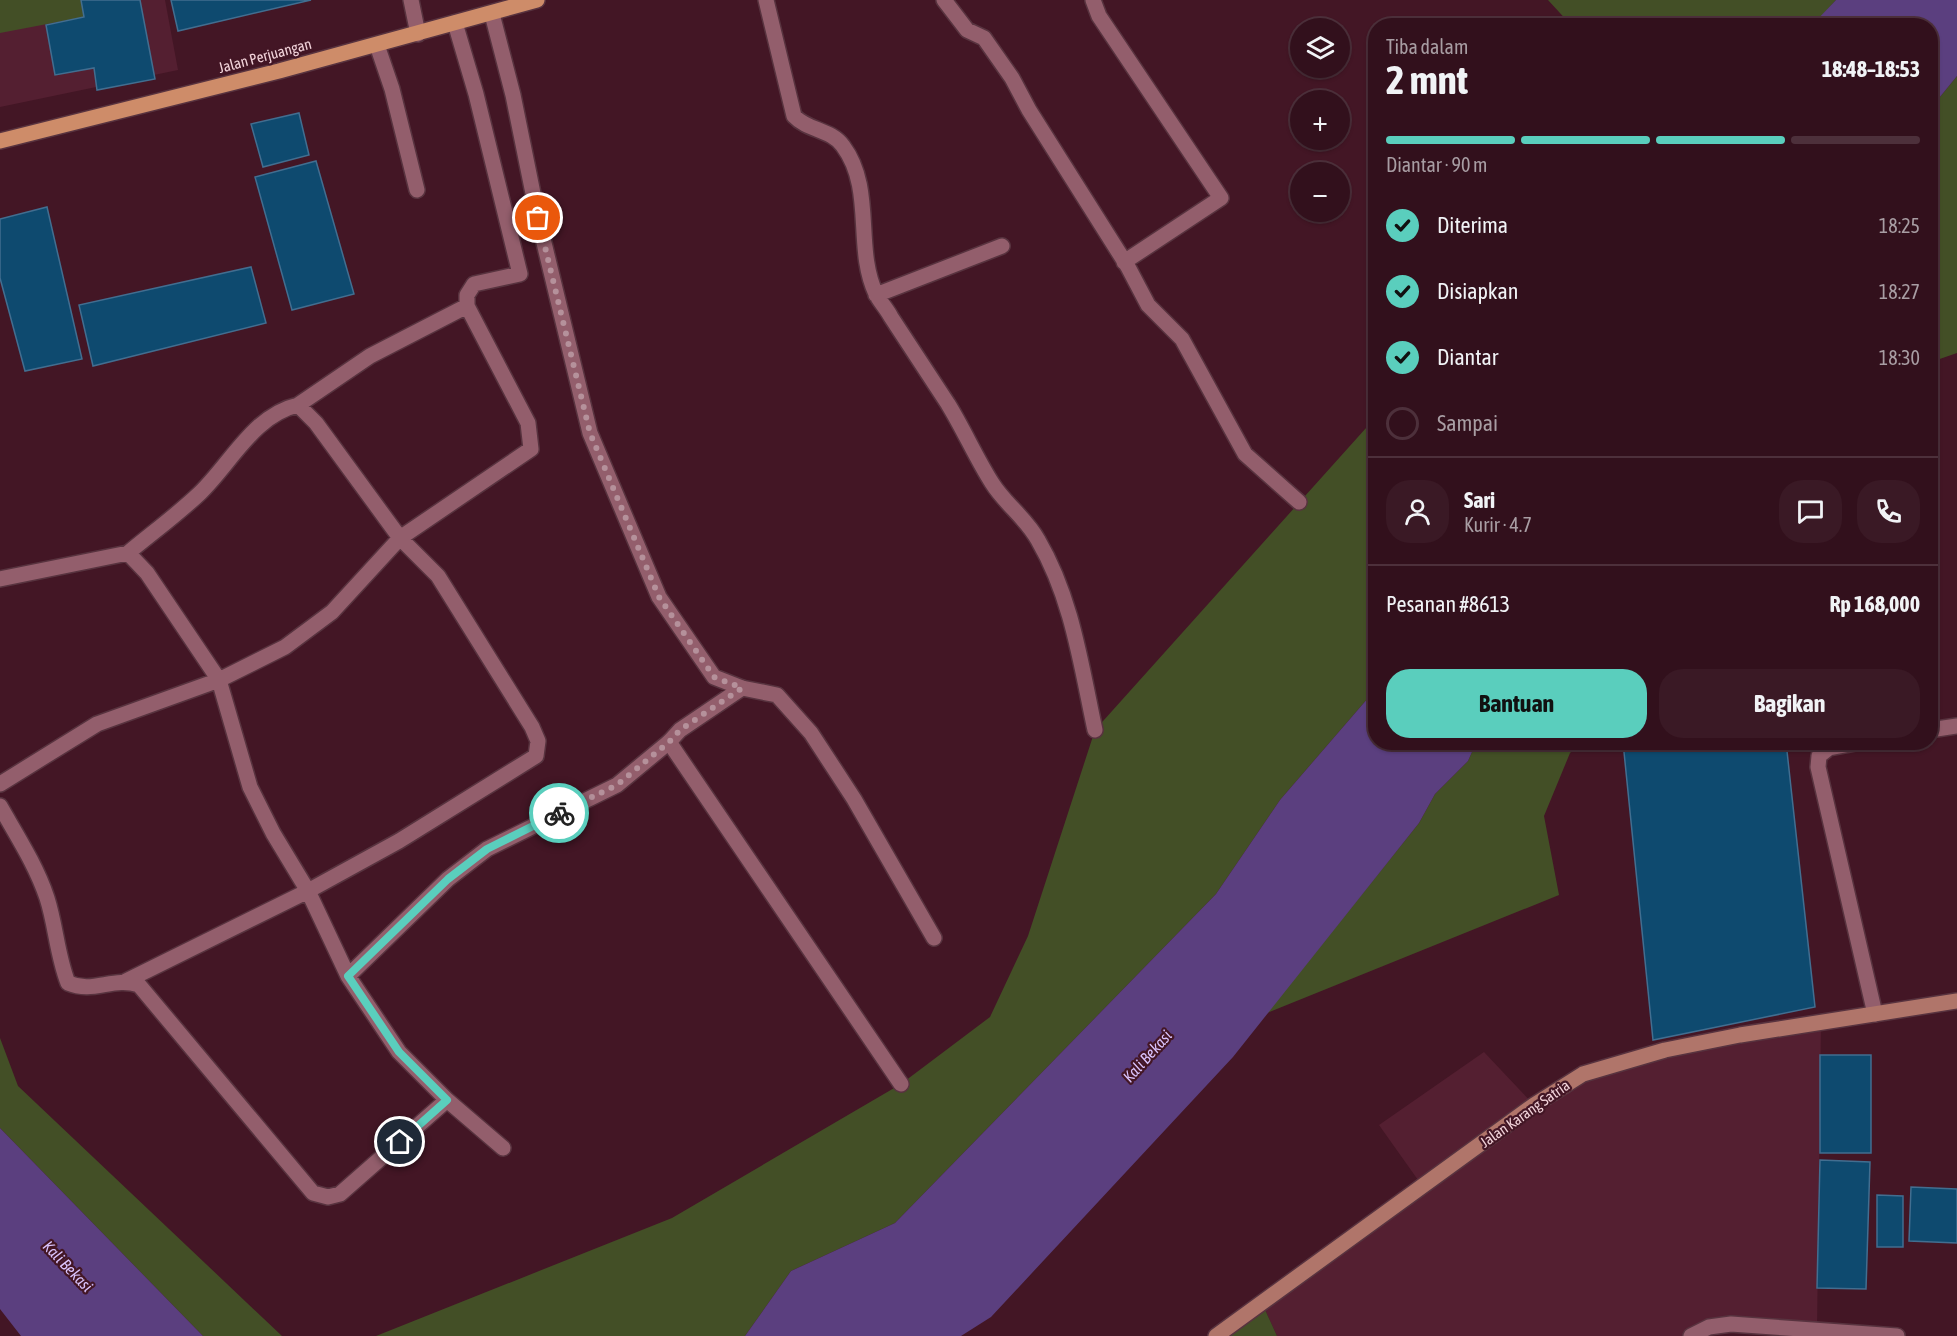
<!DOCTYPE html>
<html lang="id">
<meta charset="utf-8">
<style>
:root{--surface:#32101c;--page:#3a1925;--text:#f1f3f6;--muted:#a89da3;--line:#4d303b;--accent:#5acebd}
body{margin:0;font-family:"Asap Condensed",sans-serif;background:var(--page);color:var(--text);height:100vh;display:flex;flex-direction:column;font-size:22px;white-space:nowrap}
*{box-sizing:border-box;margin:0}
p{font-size:20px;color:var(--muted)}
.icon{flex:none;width:33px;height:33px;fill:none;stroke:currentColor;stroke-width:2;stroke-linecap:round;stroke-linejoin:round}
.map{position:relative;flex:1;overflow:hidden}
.sheet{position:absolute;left:1368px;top:18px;width:570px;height:732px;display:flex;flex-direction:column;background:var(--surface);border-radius:24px;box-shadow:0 2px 4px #0004,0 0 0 2px var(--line)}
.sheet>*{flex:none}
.buttons{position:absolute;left:1290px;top:18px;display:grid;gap:12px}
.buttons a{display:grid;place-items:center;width:60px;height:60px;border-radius:50%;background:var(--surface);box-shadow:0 2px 4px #0004,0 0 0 2px var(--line);font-size:30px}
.pin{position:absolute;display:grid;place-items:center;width:51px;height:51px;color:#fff;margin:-26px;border:3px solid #fff;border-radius:50%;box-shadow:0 2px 6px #0007}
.courier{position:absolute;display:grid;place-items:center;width:60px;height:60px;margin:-30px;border:4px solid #5acebd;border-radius:50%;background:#fff;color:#222;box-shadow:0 2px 8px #0007}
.head em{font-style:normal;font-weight:700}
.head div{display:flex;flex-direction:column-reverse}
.head{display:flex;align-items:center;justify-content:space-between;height:102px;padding:0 18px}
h1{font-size:39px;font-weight:700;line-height:45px}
.bar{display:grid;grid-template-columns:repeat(4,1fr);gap:9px 6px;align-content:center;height:72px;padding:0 18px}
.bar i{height:8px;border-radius:4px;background:var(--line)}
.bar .on{background:var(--accent)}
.bar p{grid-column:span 4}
.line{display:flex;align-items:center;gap:15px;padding:0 18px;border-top:2px solid var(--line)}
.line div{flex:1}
.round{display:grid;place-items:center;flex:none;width:63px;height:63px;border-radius:24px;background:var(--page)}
ol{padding:0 18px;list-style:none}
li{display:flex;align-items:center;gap:18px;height:66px}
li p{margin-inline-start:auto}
li .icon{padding:6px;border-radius:50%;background:var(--accent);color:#111;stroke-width:4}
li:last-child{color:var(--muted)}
li i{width:33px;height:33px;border:3px solid var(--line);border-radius:50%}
.button{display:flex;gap:12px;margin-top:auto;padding:12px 18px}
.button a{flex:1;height:69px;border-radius:24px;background:var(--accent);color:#111;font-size:24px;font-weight:700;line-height:69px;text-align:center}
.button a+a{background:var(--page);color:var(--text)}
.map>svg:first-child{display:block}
.built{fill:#541f31}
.green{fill:#434f26}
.water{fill:#5b3f7f}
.building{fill:#0e4a6f;stroke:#426e90;stroke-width:1.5}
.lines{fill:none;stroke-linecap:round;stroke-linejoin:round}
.lane-casing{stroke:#58333f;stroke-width:18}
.street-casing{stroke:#58333f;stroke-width:18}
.secondary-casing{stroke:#58333f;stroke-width:18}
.primary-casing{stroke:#58333f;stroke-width:18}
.lane{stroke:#935e6c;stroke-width:15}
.street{stroke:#935e6c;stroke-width:15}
.secondary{stroke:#b0756a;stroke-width:15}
.primary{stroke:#ce8c69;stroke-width:15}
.done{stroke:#b5919b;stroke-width:6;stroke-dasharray:0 10.8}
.route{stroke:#5acebd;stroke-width:8}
.labels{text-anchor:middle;stroke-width:4.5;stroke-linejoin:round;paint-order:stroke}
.street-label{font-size:15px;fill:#f2d3da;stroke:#431625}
.water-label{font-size:16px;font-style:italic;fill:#dac4fe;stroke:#431625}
</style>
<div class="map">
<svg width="1957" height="1336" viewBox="0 0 1957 1336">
<rect width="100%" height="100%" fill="#431625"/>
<path class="built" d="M0,0H165L178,70L0,107Z
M1821,1023L1817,1330L1731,1324L1691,1336H1277L1262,1303L1423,1187L1379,1125L1484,1052L1534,1105L1583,1074Z"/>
<path class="green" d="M0,0H81L84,17L0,33Z
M1548,0H1836L1812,26L1571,25Z
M1957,76V353L1931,362V108Z
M1375,418V690L1280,800L1216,894L895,1223L791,1271L745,1336H376L672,1218L901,1084L990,1017L1028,936L1095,730Z
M1476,743H1580L1570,753L1544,816L1559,895L1267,1013L1419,823L1435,794L1468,761Z
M0,1038L18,1086L282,1336H203L0,1128Z
M1262,1303L1277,1336H1216Z"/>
<path class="water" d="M1836,0H1957V76L1931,108L1930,26L1812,25Z
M1375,690L1376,742L1476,743L1468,761L1435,794L1419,823L1233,1057L991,1317L961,1336H745L791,1271L895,1223L1216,894L1280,800Z
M0,1128L203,1336H21L0,1309Z"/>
<path class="building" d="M81,0H140L155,79L97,90L94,68L55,75L46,25L84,17Z
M171,0H311L178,31Z
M299,113L309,155L263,167L251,124Z
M316,161L354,294L292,310L255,177Z
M47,207L82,359L25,371L0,278V219Z
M251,267L266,323L93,366L79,305Z
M1632,742H1786L1815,1007L1653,1040L1624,752Z
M1820,1055H1871V1153H1820Z
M1820,1160L1870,1162L1866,1289L1817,1288Z
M1911,1187L1957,1189V1243L1909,1241Z
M1877,1195L1903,1196V1247H1877Z"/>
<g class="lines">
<defs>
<path id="lane" d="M377,45L392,89L417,190
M742,688L777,695L811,733L854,799L934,938
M669,742L901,1084"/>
<path id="street" d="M411,0L418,34
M766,0L794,116C808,131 831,129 843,146C875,189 854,248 876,294C880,302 887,309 891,317C910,346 929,375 948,404C964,430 976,458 992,483C1005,504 1026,518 1038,540C1072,598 1081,665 1095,730
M944,0L967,30L984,38L1012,78L1029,110L1128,267L1148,305L1182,339L1245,454L1299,502
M1093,0L1099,16L1221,198L1124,262
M492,14L513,95L538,218L590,433L659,597L714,677L742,688
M876,295L1002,246
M298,405L370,356L467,306
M0,579L128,553L147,573L219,680L250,787L273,833L308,891L348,976L399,1052L447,1100L503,1148
M1930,730L1957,726
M1861,742L1829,748L1819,756L1818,767L1875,1014
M0,784L97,724L219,680L285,647L332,612L400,538L531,449L528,423L467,306V295L474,284L520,274L476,94L455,23
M0,806C17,836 36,865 47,898C56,926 57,955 68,983C94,994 113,976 139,985L313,1193L328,1197L340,1194L447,1100
M348,976L448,879L487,849L617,785L669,742L680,730L742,688
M126,981L308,891L399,841L536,756L538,741L532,727L438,576L400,538L316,423L298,405C254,415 231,463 200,493C178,514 152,533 128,553
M1691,1336L1709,1327L1731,1324L1897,1336"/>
<path id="secondary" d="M1216,1336L1534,1105L1583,1074L1665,1050L1740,1035L1957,1001"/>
<path id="primary" d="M0,141L279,71L537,0"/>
</defs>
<use href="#lane" class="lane-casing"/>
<use href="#street" class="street-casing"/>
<use href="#secondary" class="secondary-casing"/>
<use href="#primary" class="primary-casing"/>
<use href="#lane" class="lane"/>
<use href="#street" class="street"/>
<use href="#secondary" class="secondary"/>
<use href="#primary" class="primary"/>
</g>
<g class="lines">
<path class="done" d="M538,218L590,433L659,597L714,677L742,688L680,730L669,742L617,785L559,813"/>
<path class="route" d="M400,1142L447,1100L399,1052L348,976L448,879L487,849L559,813"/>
</g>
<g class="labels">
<g class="street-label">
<text transform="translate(265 56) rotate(-15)" y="5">Jalan Perjuangan</text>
<text transform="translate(1525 1114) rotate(-35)" y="5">Jalan Karang Satria</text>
</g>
<g class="water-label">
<text transform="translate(1147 1056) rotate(-48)" y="6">Kali Bekasi</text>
<text transform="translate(68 1266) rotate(46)" y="6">Kali Bekasi</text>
</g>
</g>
</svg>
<div class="buttons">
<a><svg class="icon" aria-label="layers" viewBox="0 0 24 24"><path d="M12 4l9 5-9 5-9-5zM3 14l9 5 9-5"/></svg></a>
<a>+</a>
<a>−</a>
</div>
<div class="pin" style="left:538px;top:218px;background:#ea580c"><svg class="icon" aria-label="bag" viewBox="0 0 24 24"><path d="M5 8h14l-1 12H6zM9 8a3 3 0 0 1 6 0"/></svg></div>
<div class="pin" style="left:400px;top:1142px;background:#1f2937"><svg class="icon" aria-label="home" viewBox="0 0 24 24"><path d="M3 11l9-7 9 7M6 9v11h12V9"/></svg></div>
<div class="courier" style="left:559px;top:813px"><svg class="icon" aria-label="bike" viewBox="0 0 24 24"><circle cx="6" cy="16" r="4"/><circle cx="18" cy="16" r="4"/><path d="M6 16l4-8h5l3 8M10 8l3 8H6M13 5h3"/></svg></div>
<section class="sheet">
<div class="head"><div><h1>2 mnt</h1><p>Tiba dalam</p></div><em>18:48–18:53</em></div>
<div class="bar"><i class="on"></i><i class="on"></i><i class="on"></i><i></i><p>Diantar · 90 m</p></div>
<ol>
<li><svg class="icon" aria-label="check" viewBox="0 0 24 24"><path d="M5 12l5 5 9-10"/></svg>Diterima<p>18:25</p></li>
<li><svg class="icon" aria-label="check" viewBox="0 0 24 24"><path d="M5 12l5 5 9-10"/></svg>Disiapkan<p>18:27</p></li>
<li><svg class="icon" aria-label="check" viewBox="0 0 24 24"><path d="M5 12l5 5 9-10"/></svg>Diantar<p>18:30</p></li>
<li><i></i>Sampai</li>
</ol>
<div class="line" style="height:108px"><a class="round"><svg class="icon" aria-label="person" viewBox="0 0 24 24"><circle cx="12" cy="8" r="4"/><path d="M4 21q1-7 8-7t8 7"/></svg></a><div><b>Sari</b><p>Kurir · 4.7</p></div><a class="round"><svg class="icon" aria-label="chat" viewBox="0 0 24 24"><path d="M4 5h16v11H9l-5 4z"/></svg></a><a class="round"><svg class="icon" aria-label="phone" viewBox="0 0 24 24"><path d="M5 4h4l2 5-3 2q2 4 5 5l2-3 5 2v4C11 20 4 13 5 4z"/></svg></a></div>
<div class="line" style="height:78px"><div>Pesanan #8613</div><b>Rp 168,000</b></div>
<div class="button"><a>Bantuan</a><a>Bagikan</a></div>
</section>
</div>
